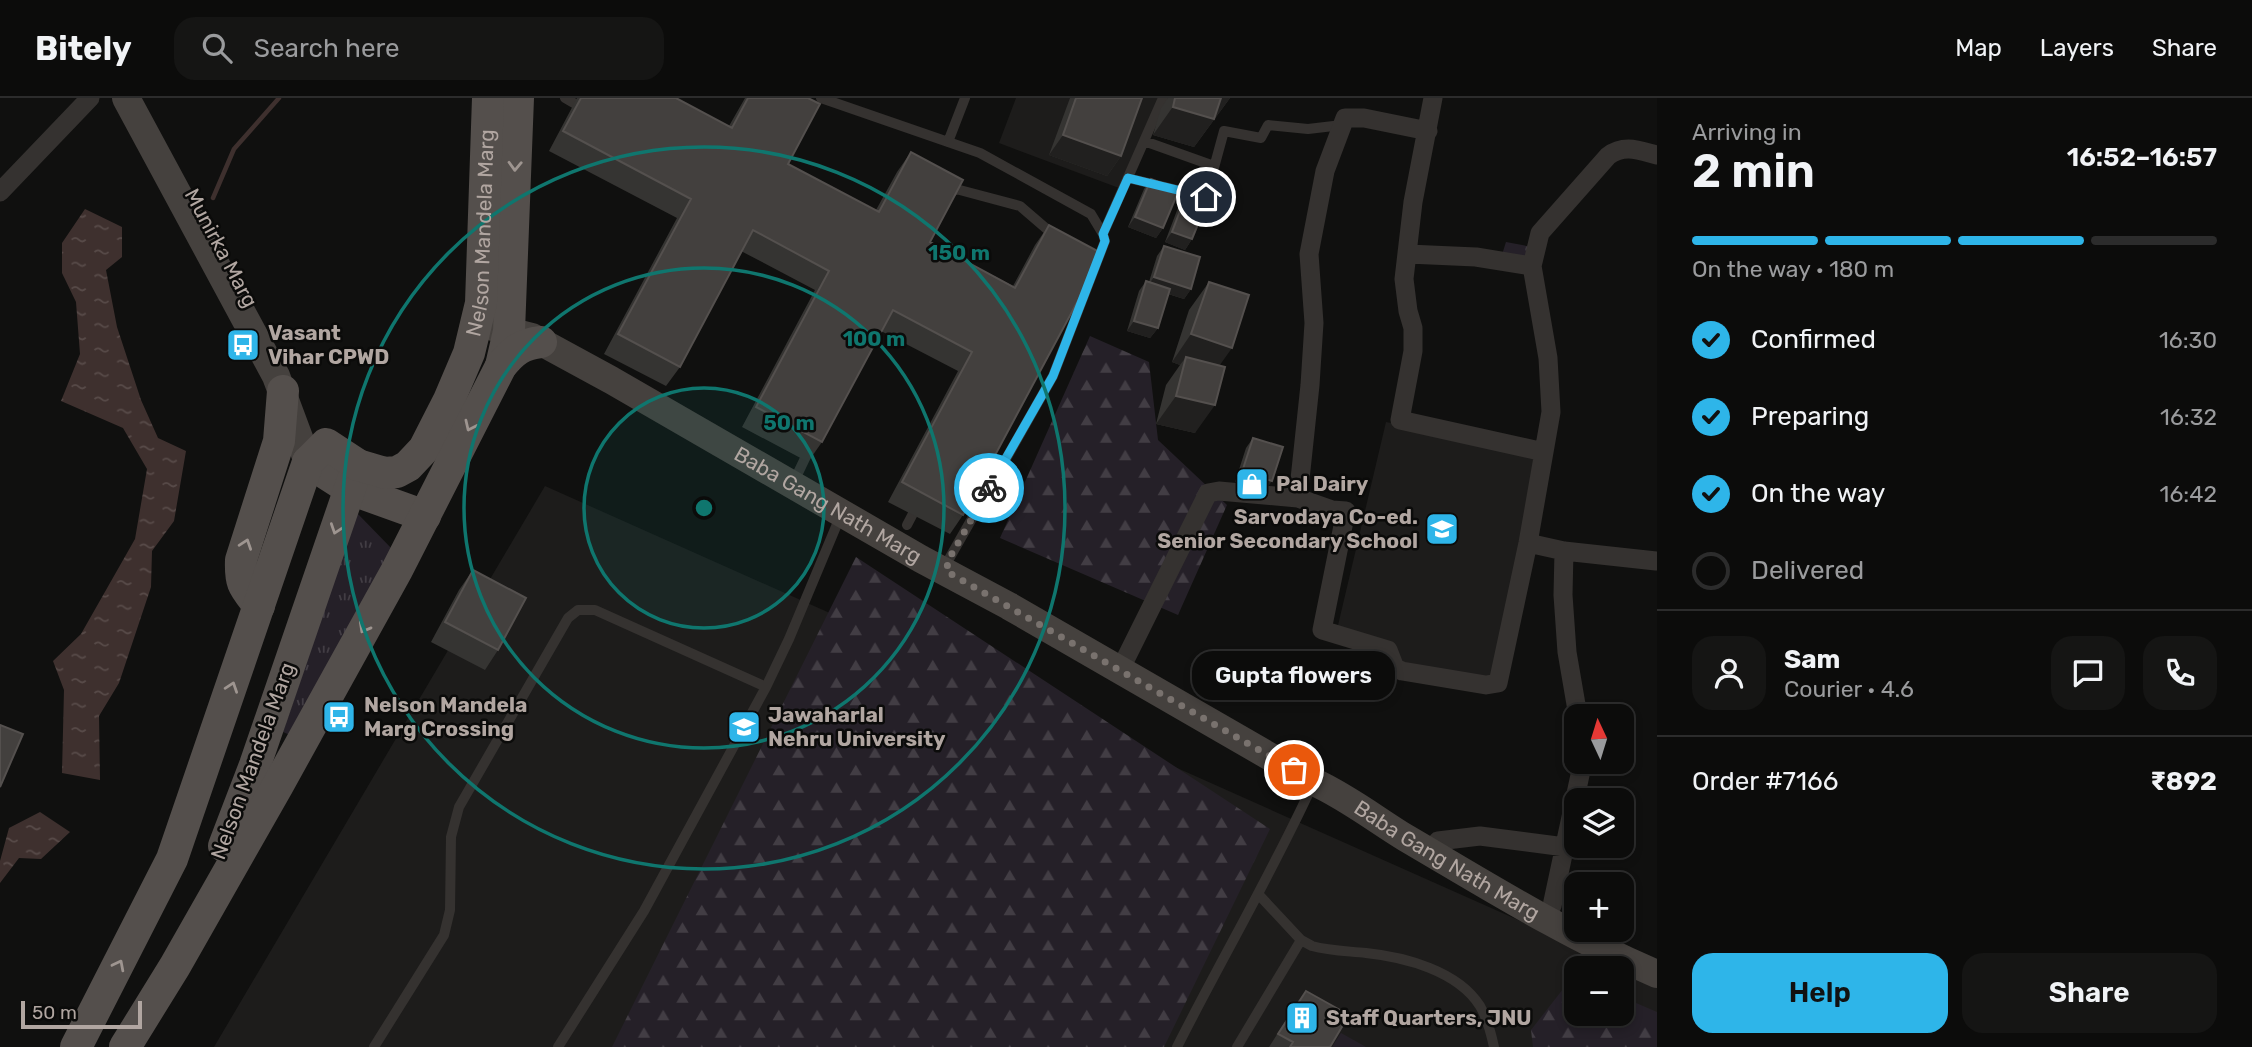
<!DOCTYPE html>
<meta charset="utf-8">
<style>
:root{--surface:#0c0c0b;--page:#151514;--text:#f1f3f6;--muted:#9a9b9d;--line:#2c2c2c;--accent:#2eb5e9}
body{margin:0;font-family:Rubik,sans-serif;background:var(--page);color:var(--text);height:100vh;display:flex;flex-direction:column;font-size:26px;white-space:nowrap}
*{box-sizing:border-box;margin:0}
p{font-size:23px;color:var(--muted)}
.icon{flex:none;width:38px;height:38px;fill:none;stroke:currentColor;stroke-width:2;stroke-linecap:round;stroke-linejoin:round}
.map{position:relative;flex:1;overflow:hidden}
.sheet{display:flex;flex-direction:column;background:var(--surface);width:595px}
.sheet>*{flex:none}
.needle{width:46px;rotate:356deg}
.fabs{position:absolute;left:1564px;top:606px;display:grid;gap:14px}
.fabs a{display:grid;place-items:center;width:70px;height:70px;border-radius:14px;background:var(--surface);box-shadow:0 4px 10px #0003,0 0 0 2px var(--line);font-size:35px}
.scale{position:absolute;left:21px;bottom:18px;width:121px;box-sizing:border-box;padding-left:7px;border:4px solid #b1a6a1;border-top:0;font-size:19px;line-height:24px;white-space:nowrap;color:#b1a6a1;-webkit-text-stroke:5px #0b0b0a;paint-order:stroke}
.pin{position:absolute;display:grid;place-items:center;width:60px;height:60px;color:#fff;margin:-30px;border:4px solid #fff;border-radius:50%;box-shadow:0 2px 7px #0007}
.courier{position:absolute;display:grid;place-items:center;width:70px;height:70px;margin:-35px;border:5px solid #2eb5e9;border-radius:50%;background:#fff;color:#222;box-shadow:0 2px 9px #0007}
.bubble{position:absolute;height:49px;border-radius:21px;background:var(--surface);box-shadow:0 4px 10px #0003,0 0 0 2px var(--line);font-size:23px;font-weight:600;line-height:49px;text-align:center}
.head em{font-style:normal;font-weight:600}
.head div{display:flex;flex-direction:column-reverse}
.head{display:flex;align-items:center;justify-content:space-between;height:119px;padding:0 35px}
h1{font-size:46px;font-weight:600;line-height:52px}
.bar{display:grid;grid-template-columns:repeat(4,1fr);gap:10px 7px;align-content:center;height:84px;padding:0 35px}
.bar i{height:9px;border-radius:5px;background:var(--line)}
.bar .current{background:var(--accent)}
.bar p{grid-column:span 4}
.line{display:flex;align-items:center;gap:18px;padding:0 35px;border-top:2px solid var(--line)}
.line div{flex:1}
.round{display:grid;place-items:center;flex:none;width:74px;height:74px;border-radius:21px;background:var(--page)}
ol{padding:0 35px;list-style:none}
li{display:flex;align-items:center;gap:21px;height:77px}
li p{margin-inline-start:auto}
li .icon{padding:7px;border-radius:50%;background:var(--accent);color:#111;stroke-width:4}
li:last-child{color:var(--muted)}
li i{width:38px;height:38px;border:4px solid var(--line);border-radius:50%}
.cta{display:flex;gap:14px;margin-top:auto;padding:14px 35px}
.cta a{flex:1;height:80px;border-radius:21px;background:var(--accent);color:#111;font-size:28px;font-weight:600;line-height:80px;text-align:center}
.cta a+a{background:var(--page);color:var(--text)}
header{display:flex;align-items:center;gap:42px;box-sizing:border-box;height:98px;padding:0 35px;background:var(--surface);border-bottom:2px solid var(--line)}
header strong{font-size:33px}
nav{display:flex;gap:38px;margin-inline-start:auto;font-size:24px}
.search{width:490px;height:63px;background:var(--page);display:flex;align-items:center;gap:18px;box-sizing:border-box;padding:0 24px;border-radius:21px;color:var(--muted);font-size:26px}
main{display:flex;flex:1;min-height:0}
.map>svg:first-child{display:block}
.built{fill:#1d1c1b;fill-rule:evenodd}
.grass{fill:url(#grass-tufts)}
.forest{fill:url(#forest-firs)}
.park{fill:url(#park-crowns)}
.water{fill:url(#water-ripples)}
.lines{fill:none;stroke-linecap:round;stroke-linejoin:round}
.stream{stroke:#3e302e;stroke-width:4.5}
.lane{stroke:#353230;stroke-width:10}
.street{stroke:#353230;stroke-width:19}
.secondary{stroke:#45413e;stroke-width:28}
.primary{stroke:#544f4c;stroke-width:32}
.wall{fill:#353432}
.shaded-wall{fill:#21201f}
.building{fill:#43403e;stroke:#54504e;stroke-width:2}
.oneway{stroke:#9e9590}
.done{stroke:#79726e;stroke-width:7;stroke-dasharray:0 12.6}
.route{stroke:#2eb5e9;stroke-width:9}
.ring{fill:none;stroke:#0f766e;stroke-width:3.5}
.labels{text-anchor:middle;stroke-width:5;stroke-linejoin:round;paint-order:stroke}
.street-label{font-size:21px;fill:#b1a6a1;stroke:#0b0b0a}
.poi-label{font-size:21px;font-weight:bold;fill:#b1a6a1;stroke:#0b0b0a;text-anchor:start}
.centre{fill:#0f766e;stroke:#0b0b0a;stroke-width:3.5}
.ring-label{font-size:21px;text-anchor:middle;font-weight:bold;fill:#0f766e;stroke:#0b0b0a;stroke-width:5;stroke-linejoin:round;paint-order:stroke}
</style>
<header>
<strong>Bitely</strong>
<div class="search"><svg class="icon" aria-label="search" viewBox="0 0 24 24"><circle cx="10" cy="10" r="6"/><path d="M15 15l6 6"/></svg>Search here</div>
<nav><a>Map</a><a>Layers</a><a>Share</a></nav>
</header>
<main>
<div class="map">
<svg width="1657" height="949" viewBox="0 0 1657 949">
<defs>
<pattern id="grass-tufts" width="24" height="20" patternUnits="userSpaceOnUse" patternTransform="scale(1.75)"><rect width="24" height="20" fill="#252028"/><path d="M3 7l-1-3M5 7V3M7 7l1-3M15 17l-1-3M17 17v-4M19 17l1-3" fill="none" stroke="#423d44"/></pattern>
<pattern id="forest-firs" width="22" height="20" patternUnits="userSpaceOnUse" patternTransform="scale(1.75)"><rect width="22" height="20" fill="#252028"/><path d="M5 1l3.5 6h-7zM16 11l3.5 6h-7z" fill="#423d44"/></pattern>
<pattern id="park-crowns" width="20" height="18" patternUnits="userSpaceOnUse" patternTransform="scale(1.75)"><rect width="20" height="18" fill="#252028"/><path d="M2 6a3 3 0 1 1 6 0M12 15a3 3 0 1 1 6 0" fill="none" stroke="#423d44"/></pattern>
<pattern id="water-ripples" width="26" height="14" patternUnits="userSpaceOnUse" patternTransform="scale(1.75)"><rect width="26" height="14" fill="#3e302e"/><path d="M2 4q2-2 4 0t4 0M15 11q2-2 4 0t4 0" fill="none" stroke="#584b49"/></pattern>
</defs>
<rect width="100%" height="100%" fill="#10100f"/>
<path class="built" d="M1016,0H1159L1127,93L999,45Z
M1386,324L1539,354L1491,584L1394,571L1397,558L1335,540Z
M545,388L1657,884V949H214ZM1577,870H1622V915H1577Z"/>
<path class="grass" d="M357,415L392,451L290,637L283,634Z
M1341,935L1366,949H1332Z"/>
<path class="forest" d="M1090,238L1149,264L1158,342L1227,407L1178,517L1000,440Z
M856,459L1270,731L1164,949H612Z
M1574,877L1577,878V915H1622V899L1657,914V949H1533L1531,932Z"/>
<path class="park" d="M1506,144L1537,150L1532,168L1500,163Z"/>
<path class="water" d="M85,111L122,129V159L106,172L117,229L141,302L158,340L186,353L174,423L152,453L151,489L119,585L99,618L100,682L62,675L64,592L53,563L81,536L135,441L147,371L123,330L61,303L80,256L76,204L62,175V145Z
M40,714L70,734L41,761L19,760L0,785V763L9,730Z"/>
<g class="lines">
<path class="stream" d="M213,100L234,51L279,0"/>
<path class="lane" d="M565,0L584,11
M821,0L980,55L1091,116L1103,136L1105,143L1053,278L949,461
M1144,43L1214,68
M948,44L965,0
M1128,80L1206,99L1224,33L1261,40L1268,27L1308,31L1342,27
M948,97L956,91L1020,108L1056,139
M1103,136L1163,0
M798,375L809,352
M907,427L918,406
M1259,797L1301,842L1312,848C1330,853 1348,853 1366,855C1405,859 1458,873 1480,908C1487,920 1491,935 1494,949
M374,949L444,837L450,812L451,739L459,709L568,520L578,512H595L766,589
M558,949L644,813L766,589L789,541L840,419
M1177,949C1221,862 1271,777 1312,688
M1237,949L1301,842"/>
<path class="street" d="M1433,0L1413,104L1404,181L1408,213L1413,230V253L1400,322L1544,354
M0,94L90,0
M1532,168L1540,135L1608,58C1624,46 1638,52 1657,57
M1298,400L1310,287L1314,225L1309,156L1325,73L1345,20H1364L1428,33
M1528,445L1564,453L1656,463
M1564,453L1563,497L1567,554L1578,618
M1120,572L1208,395L1219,393L1298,400L1332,412L1346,413L1322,532L1388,552L1395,570L1402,573L1486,587L1498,585L1528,445L1551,314L1548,260L1532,168L1476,159L1408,156
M1438,743L1480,738L1565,749
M1552,808L1583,663"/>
<g class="secondary">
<path d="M126,0L276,278L308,364"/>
<path id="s1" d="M477,225L532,239L611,282L921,461L1009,508L1314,684C1347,699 1375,721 1406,740C1488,788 1569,839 1657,876"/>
</g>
<g class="primary">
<path d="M501,268L509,233L518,0"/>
<path d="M308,364L350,391L425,418"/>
<path d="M259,508C244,489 240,487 241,462L279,343L283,293"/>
<path d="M224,748L255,667L358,367"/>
<path id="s2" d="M76,949L172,761L308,364L326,346L358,367L385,375L397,374L408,368L424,351L449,302L469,255L481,205L488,0"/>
<path d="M125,949L175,868L278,687L397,472L501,268C513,253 522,246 541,244"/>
</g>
</g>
<path class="wall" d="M577,0H676L729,28L745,0H808L788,66L876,112L897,74L911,54L930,144L1013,188L1035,147L1049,127L963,417L950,436L888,404L958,273L881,233L822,344L808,364L742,329L815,192L741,153L680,269L666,288L604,256L677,120L549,53Z
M1070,0H1142L1121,58L1107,78L1049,57Z
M1168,0H1230L1194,49L1153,37L1161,10Z
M1151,81L1163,130L1156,140L1128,129L1144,91Z
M1191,84L1192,141L1185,152L1165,144L1184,94Z
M1164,148L1191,191L1184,201L1168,196L1158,230L1150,240L1127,233L1139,193L1146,183L1149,184L1157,158Z
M1209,184L1220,267L1195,335L1156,326L1166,287L1180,267L1172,264L1189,212Z
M1253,340L1265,393L1235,384L1246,350Z
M473,472L498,552L485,572L431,544L459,492Z
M1306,893L1330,949H1269L1295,908Z"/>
<path class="shaded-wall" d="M1179,0H1230L1194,49L1153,37Z
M1063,37L1121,58L1107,78L1049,57Z
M1135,119L1163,130L1156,140L1128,129Z
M1172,134L1192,141L1185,152L1165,144Z
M1154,179L1191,191L1184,201L1147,189Z
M1134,223L1158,230L1150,240L1127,233Z
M1191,236L1232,250L1212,278L1186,259L1180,267L1172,264Z
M1176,298L1215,307L1195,335L1156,326Z
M1242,374L1272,383L1265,393L1235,384Z"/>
<path class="building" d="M581,0H676L732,30L748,0H808L820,6L788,66L879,114L911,54L963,82L930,144L1015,190L1049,127L1103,156L963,417L902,384L972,254L893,212L822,344L756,309L829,173L753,132L680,269L618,236L691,101L563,33Z
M1076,0H1142L1121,58L1063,37Z
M1175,0H1221L1214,21L1173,9Z
M1151,81L1179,92L1163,130L1135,119Z
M1191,84L1212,92L1192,141L1172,134Z
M1164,148L1200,159L1191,191L1154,179Z
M1146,183L1170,191L1158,230L1134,223Z
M1209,184L1249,197L1232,250L1191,236Z
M1186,259L1225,269L1215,307L1176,298Z
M1253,340L1283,349L1272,383L1242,374Z
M473,472L526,500L498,552L445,524Z
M0,627L23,636L0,689Z
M1306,893L1349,917L1330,949H1290L1293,944L1278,936Z"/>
<defs><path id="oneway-chevron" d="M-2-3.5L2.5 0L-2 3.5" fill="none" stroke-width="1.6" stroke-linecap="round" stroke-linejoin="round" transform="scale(1.75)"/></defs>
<g class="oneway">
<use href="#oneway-chevron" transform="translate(515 68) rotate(92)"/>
<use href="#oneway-chevron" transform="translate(470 328) rotate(115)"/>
<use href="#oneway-chevron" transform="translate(336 431) rotate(109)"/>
<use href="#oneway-chevron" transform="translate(246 446) rotate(-71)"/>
<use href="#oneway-chevron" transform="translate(364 530) rotate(119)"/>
<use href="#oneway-chevron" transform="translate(232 589) rotate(-71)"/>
<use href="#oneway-chevron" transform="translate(119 867) rotate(-63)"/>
</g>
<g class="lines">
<path class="done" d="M989,390L949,461L946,473L1294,672"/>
<path class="route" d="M989,390L1053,278L1105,143L1103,136L1128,80L1206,99"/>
</g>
<circle cx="704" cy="410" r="120" fill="#0f766e" fill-opacity=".12"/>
<g class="ring">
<circle cx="704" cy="410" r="120"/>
<circle cx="704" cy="410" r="240"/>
<circle cx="704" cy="410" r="361"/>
</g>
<defs>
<symbol id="bus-square" viewBox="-11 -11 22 22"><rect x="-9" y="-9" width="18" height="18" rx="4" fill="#2eb5e9" stroke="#0b0b0a"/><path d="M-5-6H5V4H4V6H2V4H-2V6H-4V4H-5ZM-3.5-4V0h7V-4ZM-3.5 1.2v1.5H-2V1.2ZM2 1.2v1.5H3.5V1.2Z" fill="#fff"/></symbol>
<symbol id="shop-square" viewBox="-11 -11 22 22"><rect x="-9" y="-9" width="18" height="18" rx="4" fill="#2eb5e9" stroke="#0b0b0a"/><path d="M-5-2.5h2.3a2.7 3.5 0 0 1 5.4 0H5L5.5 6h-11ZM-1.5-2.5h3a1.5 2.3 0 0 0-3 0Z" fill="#fff"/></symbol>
<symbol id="school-square" viewBox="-11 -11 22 22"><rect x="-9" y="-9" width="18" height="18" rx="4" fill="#2eb5e9" stroke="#0b0b0a"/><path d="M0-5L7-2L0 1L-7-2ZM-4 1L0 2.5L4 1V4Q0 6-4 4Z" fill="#fff"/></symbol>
<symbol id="university-square" viewBox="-11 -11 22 22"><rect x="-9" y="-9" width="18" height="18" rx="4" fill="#2eb5e9" stroke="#0b0b0a"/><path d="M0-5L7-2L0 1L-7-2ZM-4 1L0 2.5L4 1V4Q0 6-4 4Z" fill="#fff"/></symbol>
<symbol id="building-square" viewBox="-11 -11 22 22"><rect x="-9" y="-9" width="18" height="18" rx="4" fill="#2eb5e9" stroke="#0b0b0a"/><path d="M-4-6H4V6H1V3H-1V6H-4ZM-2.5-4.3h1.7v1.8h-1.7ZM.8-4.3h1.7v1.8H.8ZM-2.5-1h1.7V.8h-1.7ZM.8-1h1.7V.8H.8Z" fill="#fff"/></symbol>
</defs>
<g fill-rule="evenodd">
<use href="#bus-square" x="224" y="228" width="38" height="38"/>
<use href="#shop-square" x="1233" y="367" width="38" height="38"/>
<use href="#school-square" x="1423" y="412" width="38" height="38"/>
<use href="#bus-square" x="320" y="600" width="38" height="38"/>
<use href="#university-square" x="725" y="610" width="38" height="38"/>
<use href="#building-square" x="1283" y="901" width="38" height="38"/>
</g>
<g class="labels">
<g class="street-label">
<text dy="7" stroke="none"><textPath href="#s2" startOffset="998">Nelson Mandela Marg</textPath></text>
<text transform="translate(221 150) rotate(62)" y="7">Munirka Marg</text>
<text dy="7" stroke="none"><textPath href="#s1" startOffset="397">Baba Gang Nath Marg</textPath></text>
<text transform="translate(253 663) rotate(-70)" y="7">Nelson Mandela Marg</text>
<text dy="7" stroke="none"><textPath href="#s1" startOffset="1111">Baba Gang Nath Marg</textPath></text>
</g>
<g class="poi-label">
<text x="268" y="242">Vasant<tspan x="268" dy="24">Vihar CPWD</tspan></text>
<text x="1276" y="393">Pal Dairy</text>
<text x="1418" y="426" text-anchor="end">Sarvodaya Co-ed.<tspan x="1418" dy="24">Senior Secondary School</tspan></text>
<text x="364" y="614">Nelson Mandela<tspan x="364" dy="24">Marg Crossing</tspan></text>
<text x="768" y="624">Jawaharlal<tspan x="768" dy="24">Nehru University</tspan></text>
<text x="1326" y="927">Staff Quarters, JNU</text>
</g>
</g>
<circle cx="704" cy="410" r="10" class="centre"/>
<g class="ring-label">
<text x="959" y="162">150 m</text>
<text x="874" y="248">100 m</text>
<text x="789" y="332">50 m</text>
</g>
</svg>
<div class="fabs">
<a><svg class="needle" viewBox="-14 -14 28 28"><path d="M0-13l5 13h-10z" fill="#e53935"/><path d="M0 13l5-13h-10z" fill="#9a9b9d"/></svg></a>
<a><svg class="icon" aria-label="layers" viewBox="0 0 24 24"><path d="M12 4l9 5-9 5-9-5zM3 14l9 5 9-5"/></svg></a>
<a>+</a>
<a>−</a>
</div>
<div class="scale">50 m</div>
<div class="pin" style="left:1294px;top:672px;background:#ea580c"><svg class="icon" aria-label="bag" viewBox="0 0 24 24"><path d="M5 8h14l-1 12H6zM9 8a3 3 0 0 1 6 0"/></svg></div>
<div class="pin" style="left:1206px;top:99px;background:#1f2937"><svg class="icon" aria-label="home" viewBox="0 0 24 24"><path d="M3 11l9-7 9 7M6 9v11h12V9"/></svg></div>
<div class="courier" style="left:989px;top:390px"><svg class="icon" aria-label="bike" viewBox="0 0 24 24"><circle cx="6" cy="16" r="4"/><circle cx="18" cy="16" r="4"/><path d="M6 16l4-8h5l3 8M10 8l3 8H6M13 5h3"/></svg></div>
<div class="bubble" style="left:1192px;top:553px;width:203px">Gupta flowers</div>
</div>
<section class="sheet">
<div class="head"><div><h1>2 min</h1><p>Arriving in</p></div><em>16:52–16:57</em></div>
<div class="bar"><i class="current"></i><i class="current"></i><i class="current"></i><i></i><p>On the way · 180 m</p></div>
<ol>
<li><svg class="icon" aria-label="check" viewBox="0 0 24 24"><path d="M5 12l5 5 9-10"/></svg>Confirmed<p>16:30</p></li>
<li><svg class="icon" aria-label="check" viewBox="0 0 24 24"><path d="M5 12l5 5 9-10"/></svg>Preparing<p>16:32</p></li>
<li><svg class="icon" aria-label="check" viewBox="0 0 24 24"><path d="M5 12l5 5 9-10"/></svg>On the way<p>16:42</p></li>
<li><i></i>Delivered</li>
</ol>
<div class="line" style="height:126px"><a class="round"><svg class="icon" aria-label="person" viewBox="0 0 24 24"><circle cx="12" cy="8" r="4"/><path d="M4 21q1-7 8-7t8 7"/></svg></a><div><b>Sam</b><p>Courier · 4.6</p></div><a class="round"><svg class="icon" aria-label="chat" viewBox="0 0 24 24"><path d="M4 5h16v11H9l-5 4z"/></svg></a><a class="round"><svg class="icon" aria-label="phone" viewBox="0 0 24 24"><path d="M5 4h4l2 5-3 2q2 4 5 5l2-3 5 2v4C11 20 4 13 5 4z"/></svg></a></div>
<div class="line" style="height:91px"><div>Order #7166</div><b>₹892</b></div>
<div class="cta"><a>Help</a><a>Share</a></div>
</section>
</main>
